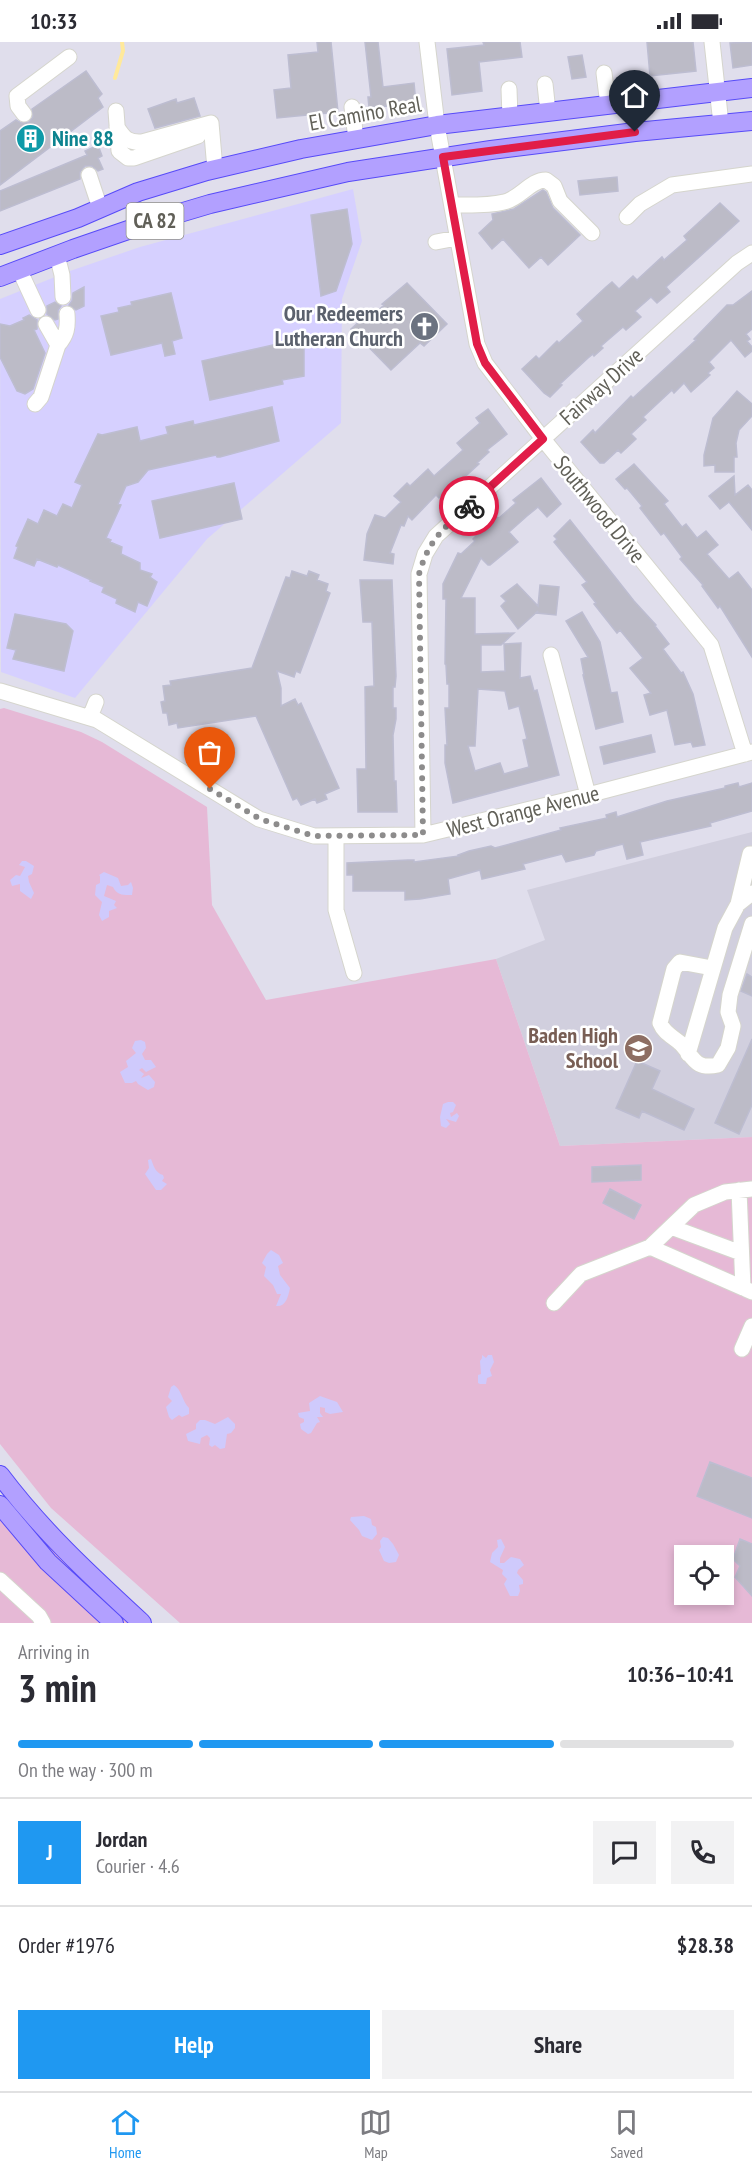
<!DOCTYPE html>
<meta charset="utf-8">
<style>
:root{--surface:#fff;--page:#f2f2f3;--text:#2b2b33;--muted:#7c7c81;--line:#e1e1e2;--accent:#1f98f1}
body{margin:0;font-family:"PT Sans Narrow",sans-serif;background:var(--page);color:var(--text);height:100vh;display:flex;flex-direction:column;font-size:22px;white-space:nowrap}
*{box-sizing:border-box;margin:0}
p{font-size:20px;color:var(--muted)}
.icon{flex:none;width:33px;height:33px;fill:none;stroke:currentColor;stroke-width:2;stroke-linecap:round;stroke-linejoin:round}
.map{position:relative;height:1581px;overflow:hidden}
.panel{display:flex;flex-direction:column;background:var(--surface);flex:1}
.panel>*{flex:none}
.buttons{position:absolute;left:674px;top:1503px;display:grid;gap:12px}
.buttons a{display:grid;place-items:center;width:60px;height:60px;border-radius:0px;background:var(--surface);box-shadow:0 3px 9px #0003;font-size:30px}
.pin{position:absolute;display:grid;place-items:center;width:51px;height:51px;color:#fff;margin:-62px -26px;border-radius:50% 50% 50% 0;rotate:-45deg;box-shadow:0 0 6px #0007}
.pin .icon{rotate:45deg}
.courier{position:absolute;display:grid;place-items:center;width:60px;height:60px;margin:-30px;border:4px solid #e11d48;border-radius:50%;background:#fff;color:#222;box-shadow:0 2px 8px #0007}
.overview em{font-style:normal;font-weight:700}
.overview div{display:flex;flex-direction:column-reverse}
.overview{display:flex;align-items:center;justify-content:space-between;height:102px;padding:0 18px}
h1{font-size:39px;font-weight:700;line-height:45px}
.bar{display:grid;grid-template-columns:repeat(4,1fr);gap:9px 6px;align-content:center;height:72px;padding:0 18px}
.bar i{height:8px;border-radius:4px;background:var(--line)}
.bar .active{background:var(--accent)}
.bar p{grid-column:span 4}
.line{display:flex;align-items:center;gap:15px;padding:0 18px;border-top:2px solid var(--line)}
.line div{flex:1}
.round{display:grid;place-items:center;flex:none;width:63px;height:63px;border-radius:0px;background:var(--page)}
.primary-button{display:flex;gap:12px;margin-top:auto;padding:12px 18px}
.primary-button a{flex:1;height:69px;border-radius:0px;background:var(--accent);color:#fff;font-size:24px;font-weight:700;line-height:69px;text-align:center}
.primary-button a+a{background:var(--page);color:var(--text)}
.status{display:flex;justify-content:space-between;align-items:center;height:42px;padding:0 30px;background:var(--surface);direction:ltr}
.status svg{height:16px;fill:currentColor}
.tabs{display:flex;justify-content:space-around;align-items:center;height:84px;border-top:2px solid var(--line);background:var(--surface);font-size:16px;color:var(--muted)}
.tabs a{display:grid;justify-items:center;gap:3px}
.tabs .active{color:var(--accent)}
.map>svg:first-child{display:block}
.commercial{fill:#d6d0ff}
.education{fill:#d1cfde}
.green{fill:#e6b9d6;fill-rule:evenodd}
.sand{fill:#cfcafc}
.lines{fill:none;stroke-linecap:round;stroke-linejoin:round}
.stream{stroke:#ffe99b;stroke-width:4}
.building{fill:#bcbbc7;stroke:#bdbdd1;stroke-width:1.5;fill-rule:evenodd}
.minor-casing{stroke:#d5d5cd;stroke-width:17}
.major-casing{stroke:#574bf8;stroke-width:20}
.minor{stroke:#fff;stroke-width:15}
.major{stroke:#b2a0ff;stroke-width:18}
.done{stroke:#8d8c8c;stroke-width:6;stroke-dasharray:0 10.8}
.route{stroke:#e11d48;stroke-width:8}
.labels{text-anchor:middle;stroke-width:5;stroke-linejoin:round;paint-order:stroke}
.shield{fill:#fff;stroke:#90908a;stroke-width:1.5}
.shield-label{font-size:21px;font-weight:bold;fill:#616058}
.street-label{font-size:22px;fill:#616058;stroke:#fff}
.culture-label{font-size:22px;font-weight:bold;fill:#0d838f;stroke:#fff;text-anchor:start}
.worship-label{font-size:22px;font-weight:bold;fill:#5b616d;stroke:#fff;text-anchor:end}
.education-label{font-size:22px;font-weight:bold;fill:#785e54;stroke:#fff;text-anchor:end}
</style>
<div class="status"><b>10:33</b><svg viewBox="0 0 49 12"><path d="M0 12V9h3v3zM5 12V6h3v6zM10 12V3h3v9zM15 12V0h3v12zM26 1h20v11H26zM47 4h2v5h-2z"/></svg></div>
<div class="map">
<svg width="752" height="1581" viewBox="0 0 752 1581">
<rect width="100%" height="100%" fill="#e0deec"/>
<path class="commercial" d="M353,147L362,199L342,257L341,381L207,497L75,656L1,630L0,257L70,229L140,205Z"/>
<path class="education" d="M752,790V1095L560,1104L496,917L545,898L527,848Z"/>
<path class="green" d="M4,666L81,690L102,700L207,765L212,863L266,958L496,917L560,1104L752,1095V1581H180L51,1466L0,1402V667ZM684,1514H723V1552H684Z
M0,1462L21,1470L140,1581H0Z"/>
<path class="sand" d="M22,819H26L34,824L32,832L28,834L29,840L34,851L31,857L20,849V842L12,844L10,838L16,833L20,834L25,825L19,823Z
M104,830L118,836L121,844L128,843L131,840L133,846L132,853C125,853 117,854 113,845L107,843L104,854L116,859L114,863L117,866L109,869V875L102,879L99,873L102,860L95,853L96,843L100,841V834L99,833Z
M135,999L141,998L145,1000L146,1006L142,1012L145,1018H151L156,1025L146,1030L142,1026L139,1028L144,1032L141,1036L149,1033L155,1040L154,1045L148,1048L138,1042L136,1039L132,1041H125L120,1030L128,1025L126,1019L136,1011L132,1006Z
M448,1060H453L456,1063L453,1070L450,1071L451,1075L457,1071L459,1074L456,1080L446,1077L450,1082L446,1086L441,1084L440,1075L443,1062Z
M151,1117C153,1122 155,1131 163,1133L164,1136L162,1139L167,1142L161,1148H156L145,1132L149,1126L148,1118Z
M271,1208L279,1213L283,1221L278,1224L280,1233L290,1246C288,1255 286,1265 276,1264L281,1252H277L273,1243L264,1234L266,1225L262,1221L267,1212Z
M482,1313L486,1316L488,1313H492L494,1320L490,1328L492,1334L487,1336L486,1342H480L478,1341V1333L481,1332L480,1319L482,1316Z
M174,1343C182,1348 182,1359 189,1366V1372L182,1375L179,1373L172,1378L169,1375L166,1365L172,1359L168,1355L171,1345Z
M320,1354L337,1360L343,1370L330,1372L325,1370V1366L320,1365V1371L323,1375H317L320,1380L317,1381L311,1391L308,1392L301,1387L300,1382L304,1380V1377L299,1375L298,1371L310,1369L309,1361Z
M228,1375L235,1382V1386L231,1391L227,1392L225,1406L220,1407L215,1403L212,1405L209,1403L210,1396L207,1393L201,1396L200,1402L188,1399L186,1392L196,1387V1382L200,1378H205L215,1382Z
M364,1474L371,1477L372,1483L376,1485L377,1492L372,1498L362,1494L359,1488L350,1478L351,1475Z
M383,1495L388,1496L393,1502L399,1513L396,1520L389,1521L384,1519L379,1508L381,1505L380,1499Z
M501,1497L505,1505L500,1516V1521H504L511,1515L520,1517L524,1523L518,1528L517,1531L523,1538V1542L519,1543L520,1549L518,1554H510L504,1542L507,1537L502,1532L503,1528L490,1520L492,1511L498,1505L497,1498Z"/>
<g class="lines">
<path class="stream" d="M115,36L123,9L122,0"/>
</g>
<path class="building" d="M317,0H331L338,70L277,76L274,48L291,46L288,13L318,10Z
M365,0H378L383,45L414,41L416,61L369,66L368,55H371Z
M483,0H520L522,15L479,20L482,49L452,53L447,7L484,3Z
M647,0H693L696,29L650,34Z
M752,0V23L733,26L730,1Z
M582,13L586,35L572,37L568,15Z
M86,29L102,52L98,56L103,65L0,143V89L16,78L21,81L29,80L33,75L32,67Z
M194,56L200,74L155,86L148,67L176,57L177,61Z
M98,103L102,114L98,116L103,127L98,129L92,124H85L80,130V137L0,169V149L87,113L85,109Z
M617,135L618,149L580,153L578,139Z
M543,148L546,150L553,166L580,193L548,223L541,215L529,226L503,197L492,207L479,191L493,178L492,172L514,167Z
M720,161L739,179L666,245L670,250L657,261L651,255L635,269L641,275L626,288L623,285L601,304L603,306L594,314L593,312L588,316L560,342L562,343L550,355L544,351L522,327L536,314L539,317L557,299L559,301L583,279L577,272L606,245L612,240L619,247L633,234L637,238L662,215L664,218L687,198L684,194Z
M347,167L352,202L336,249L321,254L311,173Z
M407,241L447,282L424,304L420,301L391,328L351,287L364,275L367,279L384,263L382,262Z
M84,245V264L76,268L69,263L72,259L73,251Z
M752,249V287L746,292L750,297L747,299L752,305V309L745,315L731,298L709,320L714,326L708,331L710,333L691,350L684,341L674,351L672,348L643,375L646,378L631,392L636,397L621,411L618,408L604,421H600L581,400L593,388L595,391L631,354L633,356L696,298L694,297L727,263H733Z
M171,251L182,296L172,299L175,312L165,314L162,301L111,313L101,274L119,270L118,266L132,263L131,260Z
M55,260L61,264L58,268V277L55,278L47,272V264Z
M29,273L37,278V287L34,288L45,311L33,347L25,352L17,349L0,315V282L10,284L24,278L23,276Z
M291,299L293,307L304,305V334L282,338L283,342L210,358L202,319Z
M737,349L752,362V374L739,388L736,401L737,415H734V430H715V423L704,424V413L713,376Z
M272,365L279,399L220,415H217L216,413L148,428L138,440L126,444L118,462L121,463L106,496L111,498L110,500L122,505L121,512L140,521V528L152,532L150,535L157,540L147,564L138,560L135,570L116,561L117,557L102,550L104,545L90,539L91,538L58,523L57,525L37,517L34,524L14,516L18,505L16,504L28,477L38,482L44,468L57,474L63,462L72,466L82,443L75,440L98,392L102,393L137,385L140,399L168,392L166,385L193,379L194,383Z
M488,367L507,392L487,408L489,410L477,421L479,422L447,451L446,449L439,456L436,453L412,478L408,474L404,484L401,483L390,511L394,512L393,522L364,518L367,492L375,473L385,476L401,460L394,454L407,441L410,444L428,427L434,434L463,408L457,401L480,381L476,376Z
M634,422L668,459L664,462L682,485L686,482L697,496L706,489L718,503L707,512L729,537L738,530L752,548V615L720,564L718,566L702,544L703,543L680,517L682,515L664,491L661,493L640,466L642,464L627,446L625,447L616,437Z
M734,434L735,453L748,443L752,448V488L729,460L720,467L709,454Z
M541,436L561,462L547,475L538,465L527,474L509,490L518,500L490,523H488L481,516L461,556H475V592L514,591L501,603H481V630L505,629L504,602L521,601L520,636L530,634L534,649L537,648L559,733L453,761L445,721V703H447L445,666H449V642H447L446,623L445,622L446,557H443V542L458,511L461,512L475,499L473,497L480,490L479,488L494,474L499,476L516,461L513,458ZM478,647L505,649L509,667L519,664L527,697L523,698L529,725L504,732L500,721L475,729L468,704H475Z
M234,441L242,477L160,496L152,459Z
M570,478L634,559L656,583L655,584L669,602L663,607L681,631L683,630L693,652L705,703L693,705L691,700L675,703L667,668L650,673L644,653L651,651L630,626L643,616L620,588L617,591L594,562L596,561L582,543L587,540L554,500L557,497L554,494Z
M292,529L307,534L309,529L319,533L317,538L328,542L326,549L330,551L300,631L296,629L294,635L277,629L281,646V664L295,657L298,663L301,661L339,746L325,752L327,757L317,761L315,757L301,763L297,756L293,758L256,674L178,686L177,681L169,683L167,671H163L161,660L165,659L163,644L171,643L170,639L252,626L286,535L290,536Z
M360,538H392L396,634L395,645H393V666H396V677L393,693L394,739H396L397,770H358L357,727H366L365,645L374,644L372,580H363Z
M517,542L538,564L540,543L559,545L556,573L537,571L538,569L518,587L501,564L506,559L501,554Z
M582,570L600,600L611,651L617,650L623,680L596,687L583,633H584L581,617L588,615L566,579Z
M15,572L66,582L73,589L64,629L13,617L16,608L7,606Z
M651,693L655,710L604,722L600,705Z
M738,741L739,745L752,741V769L710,781L711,784L640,800L643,813L627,817L623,802L596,809L594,813L566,820L562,812L523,822L525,827L482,837L480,828L448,837L450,852L420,857L405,858V849H353V833H347V821L408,818H414V820L459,814L458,813L469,809L491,804L495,806L561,788L560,786L607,776L606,773L616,770L617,775L667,759L725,746V744Z
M747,932L752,935V954L741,949Z
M752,997V1063L739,1092L715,1081Z
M637,1019L660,1029L652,1047L694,1067L684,1088L642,1069L639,1076L616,1066Z
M641,1123V1138L592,1140V1125Z
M610,1147L641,1163L634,1177L603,1161Z
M710,1420L752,1436V1476L697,1454Z
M740,1497L752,1502V1554L735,1535L740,1524L733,1517Z"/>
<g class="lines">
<defs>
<path id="minor" d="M427,0L437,83L477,302L485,321L543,397L711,603L745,712
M712,0L721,82
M604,31L608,63
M545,42L548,70
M509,47L510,75
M352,65L356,97
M116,69L119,109L128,116H134L198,94
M24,72L18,64L17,54L69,15
M117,85C124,96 128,101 142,100L211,81L215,127
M89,133L100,166
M452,163C469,163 488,164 504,160C520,157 530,138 546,138L554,144L560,159L592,191
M627,175L640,162L672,143L752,132
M436,200L457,196
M57,213L62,233L63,255
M19,227L38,268
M46,282L58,303
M35,362L41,355L58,303C67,293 68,285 67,272
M551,613L588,753
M0,649L97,678L259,777L314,794L423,793L588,753L752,710
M90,675L96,660
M423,793L419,532L425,512L436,494L737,221L752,211
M336,795V868L354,931
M738,862L750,812H752
M712,926L680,920L674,927L660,981C664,991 672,994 680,1001C694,1015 694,1028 718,1023L728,1006L733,984L728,970L730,953L752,882
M688,1012L725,886L738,862L752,851
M739,1148L743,1246
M671,1185L741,1211
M650,1205L752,1250
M554,1261L581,1232L650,1205L694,1163L725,1150L752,1147
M742,1307L752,1284
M0,1538L39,1574L43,1581"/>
<path id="major" d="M0,203L78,176L138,150L207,129L301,107L437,83L752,46
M0,235L73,207L163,176L210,162L348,130L491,108L635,90L752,79
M0,1433C43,1490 90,1533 142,1581
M0,1463L48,1520L114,1581"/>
</defs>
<use href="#minor" class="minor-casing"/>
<use href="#major" class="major-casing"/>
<use href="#minor" class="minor"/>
<use href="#major" class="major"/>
</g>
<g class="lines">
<path class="done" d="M210,747L260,777L314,794L423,793L419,532C429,497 443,487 469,464"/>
<path class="route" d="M469,464L543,397L485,321L477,302L443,115L635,90"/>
</g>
<defs>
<symbol id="building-disc" viewBox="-11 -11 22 22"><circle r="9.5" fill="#0f9aa8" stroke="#fff"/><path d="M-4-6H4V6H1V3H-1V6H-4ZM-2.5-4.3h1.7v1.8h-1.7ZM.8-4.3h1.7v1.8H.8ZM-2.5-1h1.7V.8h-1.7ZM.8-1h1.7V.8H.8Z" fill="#fff"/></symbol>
<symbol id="church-disc" viewBox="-11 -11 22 22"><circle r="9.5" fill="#6b7280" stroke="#fff"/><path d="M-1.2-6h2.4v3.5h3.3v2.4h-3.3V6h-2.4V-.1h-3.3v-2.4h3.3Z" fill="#fff"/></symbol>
<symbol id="school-disc" viewBox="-11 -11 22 22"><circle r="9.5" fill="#8d6e63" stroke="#fff"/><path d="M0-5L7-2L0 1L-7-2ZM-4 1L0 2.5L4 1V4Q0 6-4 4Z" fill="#fff"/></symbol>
</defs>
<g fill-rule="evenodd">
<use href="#building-disc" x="14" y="80" width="33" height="33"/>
<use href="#church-disc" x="408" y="268" width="33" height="33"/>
<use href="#school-disc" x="622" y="990" width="33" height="33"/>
</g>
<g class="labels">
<rect class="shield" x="126.5" y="161" width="57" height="36" rx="4.5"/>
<g class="shield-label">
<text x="155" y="186">CA 82</text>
</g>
<g class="street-label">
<text transform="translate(365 71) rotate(-10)" y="8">El Camino Real</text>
<text transform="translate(601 344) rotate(-42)" y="8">Fairway Drive</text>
<text transform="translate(600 467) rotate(51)" y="8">Southwood Drive</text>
<text transform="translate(523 769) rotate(-14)" y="8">West Orange Avenue</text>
</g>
<g class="culture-label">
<text x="52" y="104">Nine 88</text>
</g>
<g class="worship-label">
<text x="403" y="279">Our Redeemers<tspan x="403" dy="25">Lutheran Church</tspan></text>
</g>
<g class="education-label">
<text x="618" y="1001">Baden High<tspan x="618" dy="25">School</tspan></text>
</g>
</g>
</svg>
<div class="buttons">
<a><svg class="icon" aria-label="locate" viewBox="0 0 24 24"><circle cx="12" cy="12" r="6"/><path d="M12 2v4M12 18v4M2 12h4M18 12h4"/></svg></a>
</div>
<div class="pin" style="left:210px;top:747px;background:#ea580c"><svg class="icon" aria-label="bag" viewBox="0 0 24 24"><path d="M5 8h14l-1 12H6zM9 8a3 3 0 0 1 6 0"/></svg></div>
<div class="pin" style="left:635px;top:90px;background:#1f2937"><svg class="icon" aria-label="home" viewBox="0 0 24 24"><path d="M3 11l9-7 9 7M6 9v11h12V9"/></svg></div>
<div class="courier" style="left:469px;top:464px"><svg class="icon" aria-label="bike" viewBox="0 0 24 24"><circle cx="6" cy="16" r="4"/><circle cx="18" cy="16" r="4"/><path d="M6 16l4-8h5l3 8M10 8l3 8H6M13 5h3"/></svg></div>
</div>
<section class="panel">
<div class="overview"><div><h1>3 min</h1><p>Arriving in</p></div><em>10:36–10:41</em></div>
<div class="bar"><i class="active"></i><i class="active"></i><i class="active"></i><i></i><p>On the way · 300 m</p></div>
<div class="line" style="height:108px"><b class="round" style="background:var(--accent);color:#fff">J</b><div><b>Jordan</b><p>Courier · 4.6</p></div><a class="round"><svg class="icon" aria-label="chat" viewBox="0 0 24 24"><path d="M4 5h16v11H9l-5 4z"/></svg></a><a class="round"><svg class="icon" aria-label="phone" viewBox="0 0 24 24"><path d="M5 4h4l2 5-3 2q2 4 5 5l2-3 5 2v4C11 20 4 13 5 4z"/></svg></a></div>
<div class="line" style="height:78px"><div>Order #1976</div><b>$28.38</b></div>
<div class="primary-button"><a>Help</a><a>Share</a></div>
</section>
<nav class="tabs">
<a class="active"><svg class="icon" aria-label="home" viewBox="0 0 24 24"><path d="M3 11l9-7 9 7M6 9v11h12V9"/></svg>Home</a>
<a><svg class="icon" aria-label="map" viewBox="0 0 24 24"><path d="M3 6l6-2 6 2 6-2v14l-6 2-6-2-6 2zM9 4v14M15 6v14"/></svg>Map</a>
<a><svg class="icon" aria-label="saved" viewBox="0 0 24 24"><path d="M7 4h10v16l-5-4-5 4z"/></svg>Saved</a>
</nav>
